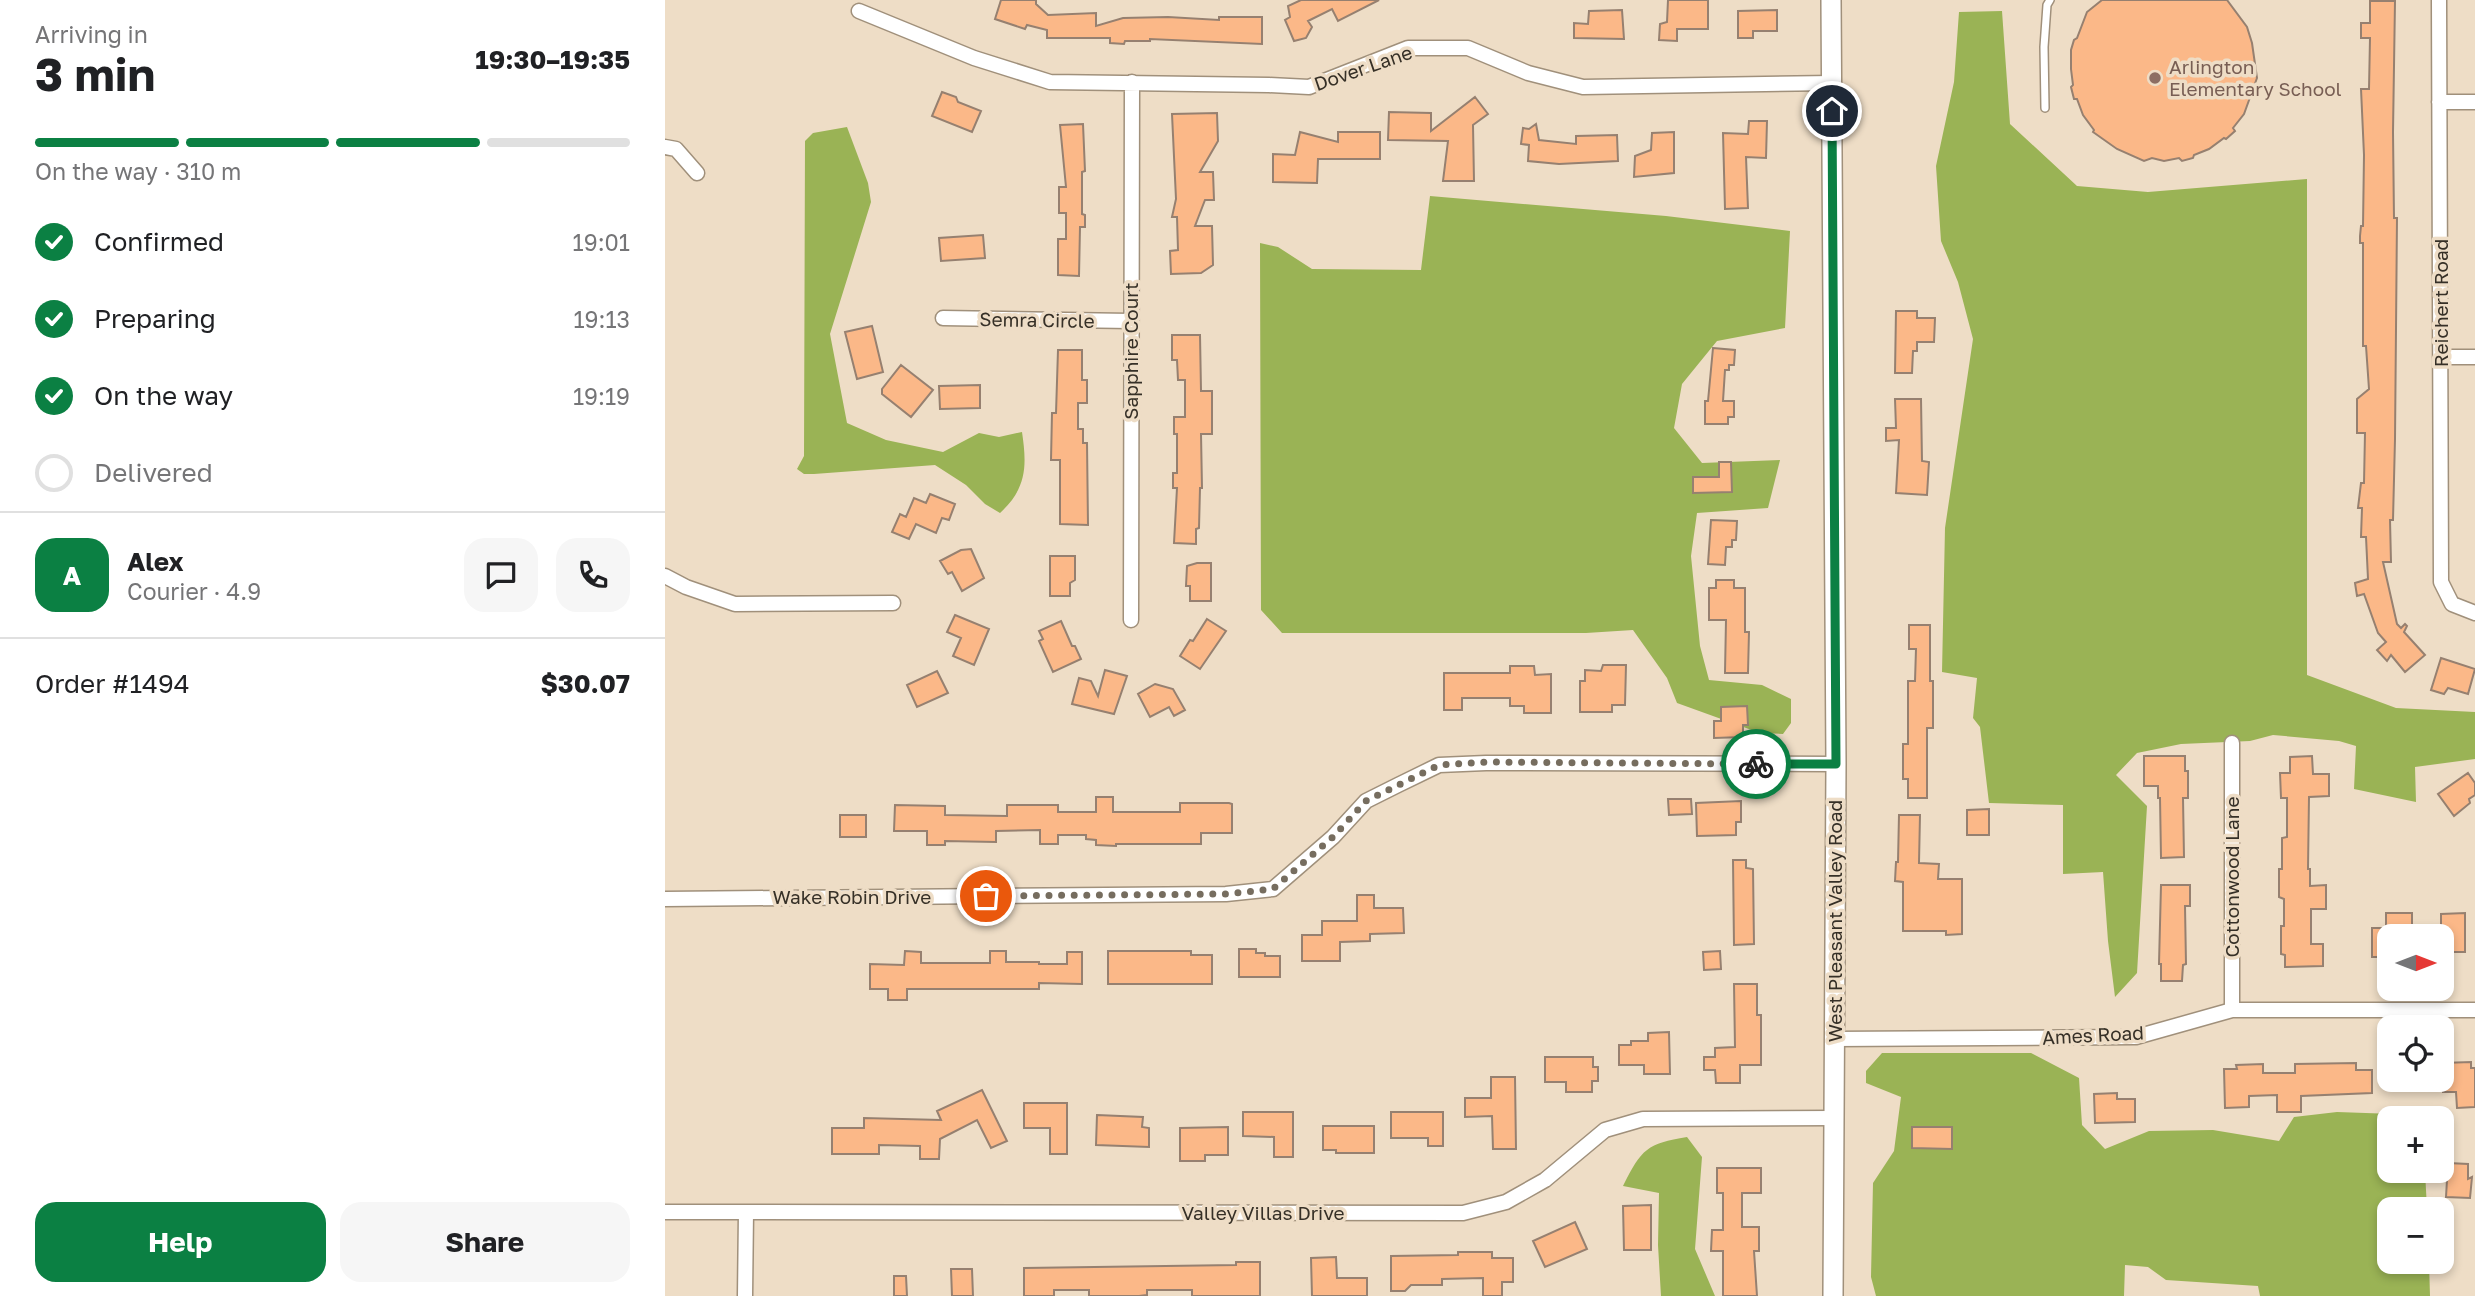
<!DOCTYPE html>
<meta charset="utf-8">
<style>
:root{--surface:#fff;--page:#f6f6f6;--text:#202124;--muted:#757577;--line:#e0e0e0;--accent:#0b8043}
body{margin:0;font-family:"Golos Text",sans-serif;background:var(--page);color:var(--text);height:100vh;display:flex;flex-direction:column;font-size:26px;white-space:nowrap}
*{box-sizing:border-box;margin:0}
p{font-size:23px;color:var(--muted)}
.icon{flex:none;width:38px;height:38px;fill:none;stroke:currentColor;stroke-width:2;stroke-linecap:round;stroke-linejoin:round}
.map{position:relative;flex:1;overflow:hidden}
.sheet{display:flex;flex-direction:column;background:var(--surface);width:665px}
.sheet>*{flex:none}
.needle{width:46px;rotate:90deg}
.buttons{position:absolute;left:1712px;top:924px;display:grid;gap:14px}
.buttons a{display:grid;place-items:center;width:77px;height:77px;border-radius:14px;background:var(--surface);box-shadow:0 4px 10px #0003;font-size:35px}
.pin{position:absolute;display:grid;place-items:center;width:60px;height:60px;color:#fff;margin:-30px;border:4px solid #fff;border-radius:50%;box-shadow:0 2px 7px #0007}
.courier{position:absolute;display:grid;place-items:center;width:70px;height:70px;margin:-35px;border:5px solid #0b8043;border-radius:50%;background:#fff;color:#222;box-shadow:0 2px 9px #0007}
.headline em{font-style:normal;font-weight:700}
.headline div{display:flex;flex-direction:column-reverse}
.headline{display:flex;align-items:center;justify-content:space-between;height:119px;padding:0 35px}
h1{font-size:46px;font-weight:700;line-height:52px}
.bar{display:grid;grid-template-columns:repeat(4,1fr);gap:10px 7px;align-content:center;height:84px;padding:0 35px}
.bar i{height:9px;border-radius:5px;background:var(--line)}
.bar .active{background:var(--accent)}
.bar p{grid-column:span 4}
.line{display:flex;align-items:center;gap:18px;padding:0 35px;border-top:2px solid var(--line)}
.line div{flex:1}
.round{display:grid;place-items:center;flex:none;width:74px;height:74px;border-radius:21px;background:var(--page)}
ol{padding:0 35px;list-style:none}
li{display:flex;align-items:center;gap:21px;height:77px}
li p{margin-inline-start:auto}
li .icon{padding:7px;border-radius:50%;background:var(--accent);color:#fff;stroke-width:4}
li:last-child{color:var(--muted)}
li i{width:38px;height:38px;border:4px solid var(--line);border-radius:50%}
.action{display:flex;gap:14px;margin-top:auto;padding:14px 35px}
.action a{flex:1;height:80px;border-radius:21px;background:var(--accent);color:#fff;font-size:28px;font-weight:700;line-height:80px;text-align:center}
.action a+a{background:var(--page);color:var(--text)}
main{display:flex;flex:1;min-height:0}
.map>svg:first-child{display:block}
.forest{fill:#9ab355}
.building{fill:#fbb888;stroke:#968070;stroke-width:2}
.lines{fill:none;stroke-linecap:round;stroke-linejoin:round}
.lane-casing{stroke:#a0907b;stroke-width:10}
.street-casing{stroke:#a0907b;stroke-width:17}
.secondary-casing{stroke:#a0907b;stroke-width:22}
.lane{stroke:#fff;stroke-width:7}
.street{stroke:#fff;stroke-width:14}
.secondary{stroke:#fff;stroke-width:19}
.done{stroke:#766d5f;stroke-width:7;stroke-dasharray:0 12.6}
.route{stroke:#0b8043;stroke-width:9}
.education-dot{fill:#8d6e63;stroke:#eeddc6;stroke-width:2.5}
.labels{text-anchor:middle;stroke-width:7;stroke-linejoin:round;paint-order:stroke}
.education-label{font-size:19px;fill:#785e54;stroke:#eeddc6;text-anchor:start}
.street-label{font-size:19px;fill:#363027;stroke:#eeddc6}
</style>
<main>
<section class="sheet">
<div class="headline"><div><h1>3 min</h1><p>Arriving in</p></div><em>19:30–19:35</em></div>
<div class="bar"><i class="active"></i><i class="active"></i><i class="active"></i><i></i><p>On the way · 310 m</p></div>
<ol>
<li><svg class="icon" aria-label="check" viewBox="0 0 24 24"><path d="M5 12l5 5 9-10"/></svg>Confirmed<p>19:01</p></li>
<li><svg class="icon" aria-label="check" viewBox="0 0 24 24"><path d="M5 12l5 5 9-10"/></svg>Preparing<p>19:13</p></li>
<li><svg class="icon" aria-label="check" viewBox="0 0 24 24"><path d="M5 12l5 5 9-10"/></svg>On the way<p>19:19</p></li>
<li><i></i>Delivered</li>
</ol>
<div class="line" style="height:126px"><b class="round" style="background:var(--accent);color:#fff">A</b><div><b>Alex</b><p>Courier · 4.9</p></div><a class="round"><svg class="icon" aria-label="chat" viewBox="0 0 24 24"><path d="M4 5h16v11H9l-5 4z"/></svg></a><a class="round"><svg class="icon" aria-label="phone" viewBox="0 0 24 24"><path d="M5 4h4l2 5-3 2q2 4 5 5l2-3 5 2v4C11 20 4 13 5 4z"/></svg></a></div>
<div class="line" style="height:91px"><div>Order #1494</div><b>$30.07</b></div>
<div class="action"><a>Help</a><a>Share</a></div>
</section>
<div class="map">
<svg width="1810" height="1296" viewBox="0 0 1810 1296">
<rect width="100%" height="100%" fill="#eeddc6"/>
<path class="forest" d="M1337,11L1345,124L1412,186L1483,192L1642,179V675L1731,708L1810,712V759L1750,767L1751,802L1689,789L1691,746L1674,741L1608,735L1585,741L1516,744L1472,753L1451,775L1482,806L1472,973L1450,997L1443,941L1438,872L1398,874V805L1324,803L1315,727L1308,718L1312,678L1277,672L1280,528L1308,339L1293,282L1276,241L1271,166L1289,82L1294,12Z
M182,127L203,183L206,202L165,334L182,423L221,440L278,452L314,433L334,437L357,432C362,466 362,488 335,513L320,504L301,485L270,465L149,474H139L132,469L139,456L140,141L148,133Z
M765,196L1001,216L1125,231L1120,328L1052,341L1017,384L1009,428L1037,463L1115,460L1103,508L1032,513L1026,556L1035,646L1044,680L1097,685L1126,699V723L1118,734L1095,733L1012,703L1002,678L968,630L921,633H617L596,610L595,243L613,247L647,269L756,270Z
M1217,1053H1366L1414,1078L1417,1125L1440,1149L1484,1131L1548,1130L1614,1141L1629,1117L1672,1112L1758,1115V1118H1724V1171H1760L1762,1209H1724V1262H1764L1765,1296H1595L1593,1286L1501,1280L1483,1267L1460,1265L1459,1296H1211L1206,1277L1208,1183L1229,1151L1236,1097L1201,1083V1071Z
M1022,1137L1037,1157L1030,1249L1050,1296H996L993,1245L994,1193L958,1186C977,1148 982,1144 1022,1137Z"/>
<path class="building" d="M336,0H371V4L383,15L431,13V26L458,18L503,17L554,20V17H597V44L485,39V41H460L459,44L445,43V38H382V30L362,25L360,29L330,19Z
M636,0H714L673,21L667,9L643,21L647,27L641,38L629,41L620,20L625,17L623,6Z
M1003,0H1043V29H1012V41L994,40L995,24L1002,22Z
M1437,0H1562L1582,27L1587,43L1592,78L1579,114L1568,128L1570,131L1561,139L1559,138L1544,149L1529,155L1528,158L1517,161L1514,158L1499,161L1487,158L1479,161L1452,149L1428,132L1429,130L1418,115L1412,99H1409L1406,87L1408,85L1406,69V50L1409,40L1412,38L1422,12Z
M1705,1H1730L1728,132L1729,218H1732L1730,439L1728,520H1725L1726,562H1718L1732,624L1736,628L1740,624L1742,626L1739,632L1760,655L1740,672L1726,655L1722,661L1712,650L1721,642L1713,633L1699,594L1692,596L1690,583L1703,579L1701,537H1696L1697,508H1693L1696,483H1699L1700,433H1692V399L1704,389L1701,346H1698V243H1695V236L1696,226H1698L1699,155L1696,89H1704L1705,38H1696V23H1705Z
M957,10L959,39L909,38V23L923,24L924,11Z
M1112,10V31H1088V38H1073V11Z
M277,92L291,97L293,102L316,111L307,132L267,116Z
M810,97L823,114L808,125L809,181H778L783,141L723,140L724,112L766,113V131Z
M552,113L553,141L535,172H548L549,200H540L530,226H547L548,265L536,273L506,274L505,251L513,250L512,217H507L511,199L507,114Z
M1084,121H1102L1101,158L1081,157L1083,208L1060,209L1058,133L1083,134Z
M418,124L420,171L417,172V214L420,215V227H415L414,276L393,275V239H401V213H394V187H401L395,125Z
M871,124L874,140L911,144V136L952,135L953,161L894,164L863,161L864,145L856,144L858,128L864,129Z
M635,132L673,142V132H715V159H653L652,183L608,182V154L630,155Z
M1009,132V173L969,177L970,156L986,150L987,133Z
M318,235L320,258L276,261L274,238Z
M1231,311H1252V318H1270L1269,342H1252V351H1248L1247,373H1230Z
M207,326L218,372L192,379L180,332Z
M507,335H535L536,391H547V434H536L537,488H535L534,528L531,529V544L509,543L512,488H508V473H512V434H509V417H520V380H513L512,360H507Z
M1048,348L1070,350L1069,365H1064V370H1060L1058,401H1069V417H1063V424H1040V401H1043Z
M393,350H417V380H422V403H413V429H418V443H422L423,525L395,524V460H386L387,413H391Z
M236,365L268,390L246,417L217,394V389Z
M315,385V408L275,409L274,386Z
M1230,399H1256L1257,461L1264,462L1262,495L1231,493L1234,440L1221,441V428H1231Z
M1054,462H1066L1067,492L1028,493V477H1054Z
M265,494L290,504L284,520L277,518L271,533L251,524L244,539L227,532L235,514L241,517L249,498L261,503Z
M1046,520L1072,521L1071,540H1067V547H1061L1060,565L1043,564Z
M306,549L319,578L297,591L287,572L283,574L275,561L296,550Z
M385,556H410V580L405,583V596H385Z
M532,563H546V601H525V586H521L522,566Z
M1051,580H1069V588H1080V632H1084L1083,673H1060L1061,620H1044V588H1051Z
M290,615L324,629L309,665L288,656L296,638L282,632Z
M542,619L561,631L535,669L515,656L525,640L528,641Z
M396,621L407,646H410L416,659L388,672L374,641L378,639L374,631Z
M1244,625H1265V681H1268V728H1262V798H1243V779H1238V744H1243V681H1250L1251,649H1244Z
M1776,658L1810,669L1803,694L1783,688L1779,694L1766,690Z
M938,665H961L960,705H947V712H915V681H920V670L936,671Z
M845,666H869L870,675L886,674V713H859V706H845V698H797V710H779V673H845Z
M440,670L462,676L449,714L407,704L414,678L426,681L433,696Z
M272,671L283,693L252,707L242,685Z
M490,684L508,689L520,710L509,716L504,707L485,717L473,694Z
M1082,706L1083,725H1078V737L1049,738V721H1056V707Z
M1479,756H1520V771H1523V798H1518L1519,857L1496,858L1495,798H1493V786H1479Z
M1647,756L1648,774H1664V796L1644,797L1643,869H1645V886L1661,885V909H1646V944H1658V966L1620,967V955L1616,954V926H1619V899L1614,897V869H1617V838L1622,837V798H1616L1615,773H1625V757Z
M1803,773L1810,783V795L1804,799L1805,803L1789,816L1773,794Z
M431,797H448V812H515V803H564L567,804V833H536V844H451V846L431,845V840L421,839V835H393V844H375V830L331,831V842L280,841V845H262V831H229L230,805L280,806V815L342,816V805H393V812H431Z
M1003,799H1026L1027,814L1004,815Z
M1076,801V822H1071V835L1032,836L1031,803Z
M1324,809V835H1302V810Z
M175,815H201V837H175Z
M1234,815H1255L1254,863L1274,864L1273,879H1297V934L1281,935V931H1238V882L1230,881L1231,862H1233Z
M1068,860H1081V868L1088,869L1089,944L1069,945Z
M1496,885H1525V906H1520L1521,964L1518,965L1517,981H1496V964H1494Z
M692,895H709V908H738L739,933L705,934V941L675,942V961H637V935H657V921H692Z
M1721,913H1747V936H1724V957H1707V928H1721Z
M1800,913V952H1776V914Z
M574,949H591V953H600V956H615V977H574Z
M240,951L256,952V963H325V951H341V962H374V964H402V952H417V984L374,983V989H242V1000H223V989H205V964L239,965Z
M443,951H526V955H547V984H443Z
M1055,951L1056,969L1039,970L1038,952Z
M1069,984H1092V1015H1096V1065H1075V1083H1051L1050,1070H1039V1057H1050V1048L1070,1047Z
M1004,1032L1005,1074H979V1065H954V1045H966V1041H983V1033Z
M880,1057H928V1067H933V1081H927V1092H901V1082H880Z
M1806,1062V1068H1810V1107L1792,1108L1791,1092H1778L1777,1063Z
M1691,1063V1070H1707V1093L1636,1096V1112H1612V1095L1584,1096V1107L1560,1108L1559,1069H1572L1571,1065L1598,1064V1073H1630V1064Z
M826,1077H850L851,1149H828L827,1116L800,1117V1098H826Z
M317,1090L342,1141L326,1148L312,1120L275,1139L274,1159H255V1146L214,1145V1154H167V1128H199V1118L276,1120L272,1111Z
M1452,1093V1099H1470V1122L1430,1123L1429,1094Z
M359,1103H402V1154H385V1128H359Z
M578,1112H628V1157H609V1137L578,1136Z
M726,1112H778V1146H763V1138H726Z
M432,1115L478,1117L477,1127L484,1128V1147L431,1145Z
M658,1126H709V1153H671V1150H658Z
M563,1127V1155H540V1161H515V1128Z
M1247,1127H1287V1149L1247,1148Z
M1783,1163L1803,1164V1179L1807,1177L1805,1198L1781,1197Z
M1052,1168H1096V1193H1077V1227H1094V1251H1089L1092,1296H1058V1251H1046L1047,1230H1058V1193H1052Z
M986,1205V1250H959L958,1206Z
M910,1222L922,1249L880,1267L868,1241Z
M793,1252H827V1258H848V1282H837V1296H818V1278L777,1279V1285H746L740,1291H726V1256L793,1255Z
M671,1257L672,1278H702V1296H647L646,1258Z
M571,1262H595V1296H527V1290H482V1295L474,1296H424V1290H389V1296H359V1268L571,1265Z
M286,1269H307L308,1296H287Z
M229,1276H241L242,1296H229Z"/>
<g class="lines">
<defs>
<path id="lane" d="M1380,108L1379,47L1382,5L1385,0"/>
<path id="street" d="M1774,0L1776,582L1787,604L1810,613
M194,11L309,58L385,82L604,85L644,87L743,48H803L863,73L918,87L1167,83
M1774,102H1810
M0,147L11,149L32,173
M278,318L466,321
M1776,357H1810
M0,576L21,587L70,604L228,603
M466,620L467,82
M1567,743V1010
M0,899L561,894L608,889L668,837L701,801L733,785L774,765L821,763L1171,764
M1169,1039L1471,1037L1567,1010H1810
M0,1212L798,1213L841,1202L880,1180L940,1130L978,1119L1169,1118
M80,1296L81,1212"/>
<path id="secondary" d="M1166,0L1171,764L1168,1296"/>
</defs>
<use href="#lane" class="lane-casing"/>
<use href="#street" class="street-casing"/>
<use href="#secondary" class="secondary-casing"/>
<use href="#lane" class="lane"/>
<use href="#street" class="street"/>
<use href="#secondary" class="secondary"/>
</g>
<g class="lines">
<path class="done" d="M321,896L561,894L608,889L668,837L701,801L774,765L821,762L1091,764"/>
<path class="route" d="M1091,764H1171L1167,111"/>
</g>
<circle class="education-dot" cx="1490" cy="78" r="7"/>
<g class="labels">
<g class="education-label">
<text x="1504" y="74">Arlington<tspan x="1504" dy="22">Elementary School</tspan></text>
</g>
<g class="street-label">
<text transform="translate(698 68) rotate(-19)" y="7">Dover Lane</text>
<text transform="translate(1776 303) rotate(-90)" y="7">Reichert Road</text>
<text transform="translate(372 320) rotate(1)" y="7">Semra Circle</text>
<text transform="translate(466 351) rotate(-90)" y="7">Sapphire Court</text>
<text transform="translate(1567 877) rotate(-90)" y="7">Cottonwood Lane</text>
<text x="187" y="904">Wake Robin Drive</text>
<text transform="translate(1170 921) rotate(-90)" y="7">West Pleasant Valley Road</text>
<text transform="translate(1428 1035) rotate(-3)" y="7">Ames Road</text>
<text x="598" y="1220">Valley Villas Drive</text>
</g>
</g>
</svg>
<div class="buttons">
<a><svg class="needle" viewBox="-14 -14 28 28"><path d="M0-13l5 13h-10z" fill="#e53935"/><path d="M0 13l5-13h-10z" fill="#757577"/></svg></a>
<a><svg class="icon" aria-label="locate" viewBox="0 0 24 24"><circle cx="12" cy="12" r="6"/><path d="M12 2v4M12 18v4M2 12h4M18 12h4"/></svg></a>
<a>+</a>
<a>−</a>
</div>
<div class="pin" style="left:321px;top:896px;background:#ea580c"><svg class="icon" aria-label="bag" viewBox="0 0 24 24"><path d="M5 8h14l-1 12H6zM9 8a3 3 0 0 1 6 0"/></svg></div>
<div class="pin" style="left:1167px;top:111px;background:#1f2937"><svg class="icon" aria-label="home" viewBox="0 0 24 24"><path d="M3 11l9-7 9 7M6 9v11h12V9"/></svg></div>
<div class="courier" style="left:1091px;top:764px"><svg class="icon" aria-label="bike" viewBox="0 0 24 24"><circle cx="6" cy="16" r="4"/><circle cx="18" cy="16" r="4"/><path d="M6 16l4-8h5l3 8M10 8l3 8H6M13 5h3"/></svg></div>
</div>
</main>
